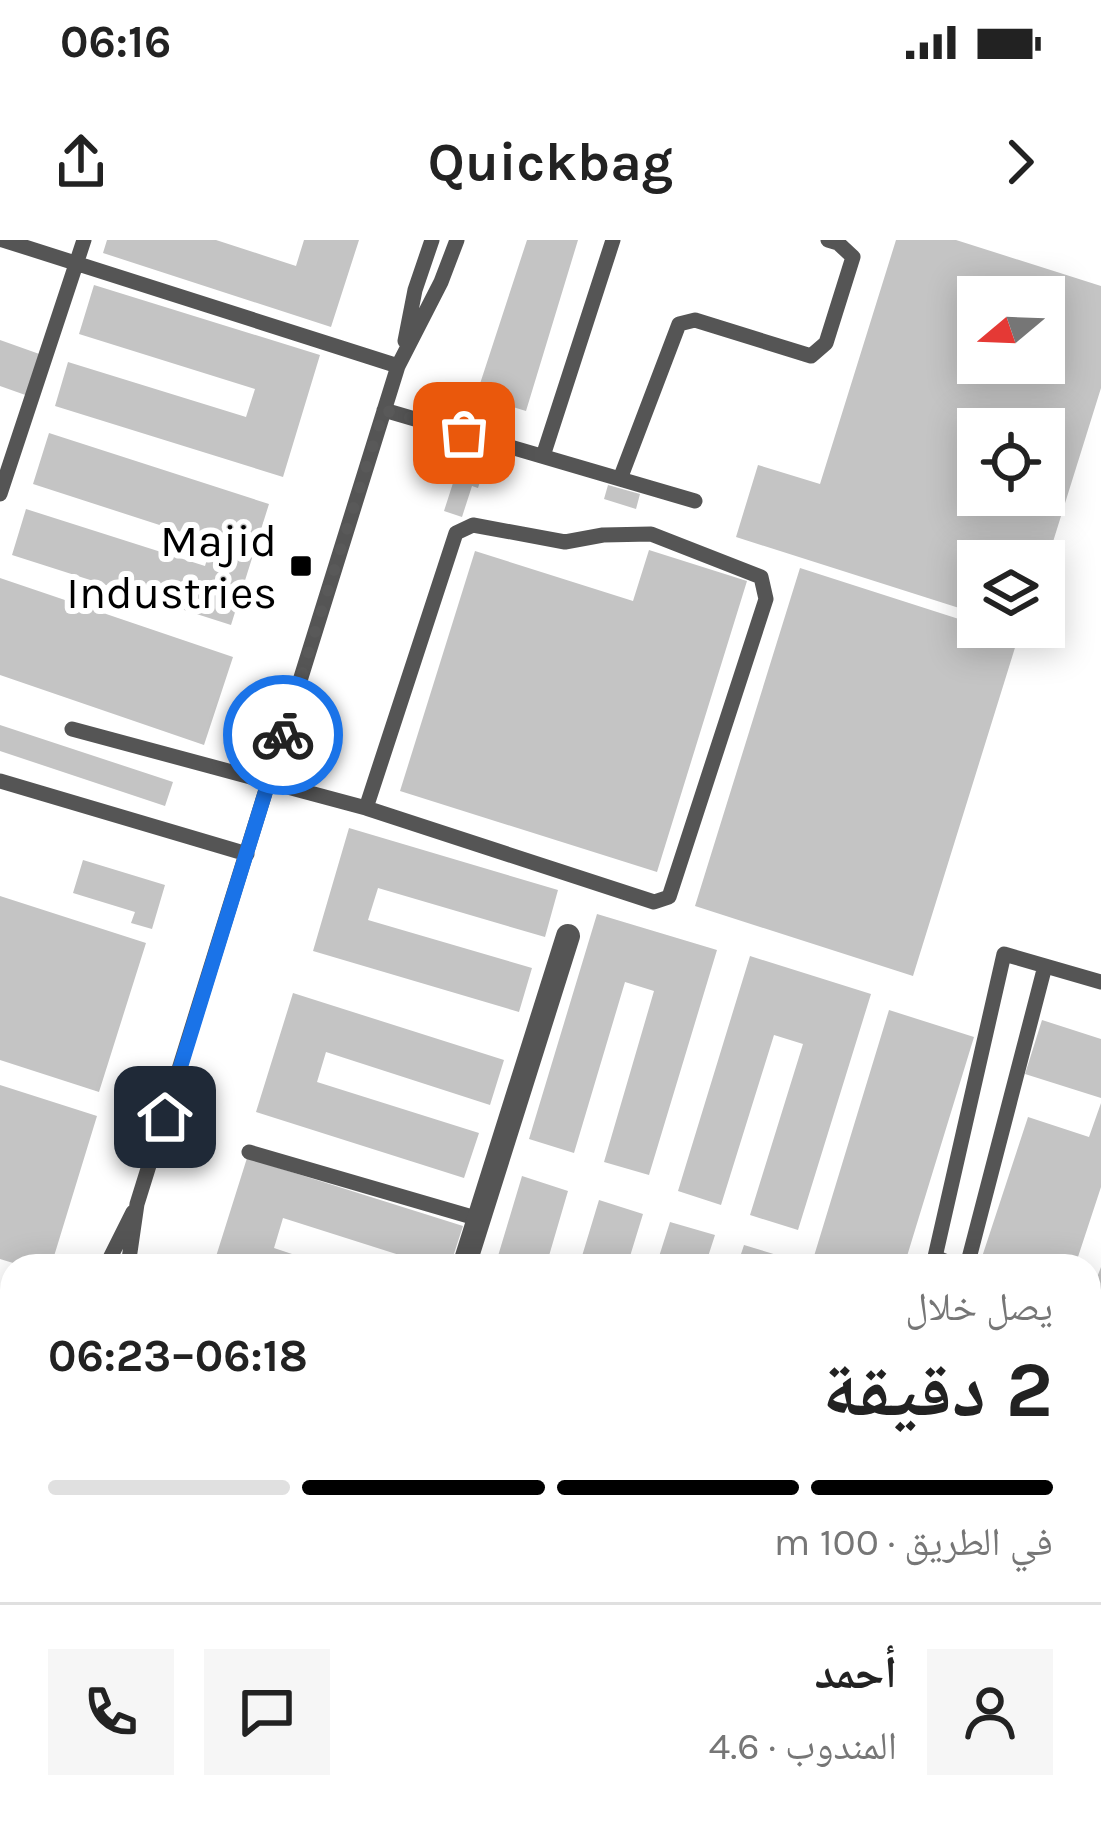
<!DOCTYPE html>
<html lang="ar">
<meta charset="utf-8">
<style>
:root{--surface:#fff;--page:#f6f6f6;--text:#222;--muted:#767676;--line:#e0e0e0;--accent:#000}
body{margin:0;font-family:Karla,"Noto Naskh Arabic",sans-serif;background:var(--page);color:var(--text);direction:rtl;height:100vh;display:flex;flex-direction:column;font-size:45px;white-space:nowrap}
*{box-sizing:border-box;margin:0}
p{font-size:39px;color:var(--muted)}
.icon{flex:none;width:66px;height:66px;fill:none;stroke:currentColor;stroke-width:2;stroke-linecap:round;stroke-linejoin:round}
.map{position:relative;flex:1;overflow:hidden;direction:ltr}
.details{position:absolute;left:0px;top:1014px;width:1101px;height:588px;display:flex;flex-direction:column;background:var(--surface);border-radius:36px 36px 0 0;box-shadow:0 6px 30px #0003;direction:rtl}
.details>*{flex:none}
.needle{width:78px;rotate:251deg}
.controls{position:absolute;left:957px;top:36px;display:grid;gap:24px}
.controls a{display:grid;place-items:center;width:108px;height:108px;border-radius:0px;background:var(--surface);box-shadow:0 6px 30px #0003;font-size:60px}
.pin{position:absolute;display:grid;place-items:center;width:102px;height:102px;color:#fff;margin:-51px;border-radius:24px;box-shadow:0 6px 18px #0006}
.courier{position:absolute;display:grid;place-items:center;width:120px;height:120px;margin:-60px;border:9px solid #1a73e8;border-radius:50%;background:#fff;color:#222;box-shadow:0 3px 15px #0007}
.overview em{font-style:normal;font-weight:700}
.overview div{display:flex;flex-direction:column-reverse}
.overview{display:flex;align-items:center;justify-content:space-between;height:204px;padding:0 48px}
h1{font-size:78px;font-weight:700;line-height:90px}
.bar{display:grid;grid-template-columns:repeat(4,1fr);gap:18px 12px;align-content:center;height:144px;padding:0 48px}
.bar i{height:15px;border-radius:9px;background:var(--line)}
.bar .selected{background:var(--accent)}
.bar p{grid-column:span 4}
.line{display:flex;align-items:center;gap:30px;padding:0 48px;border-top:3px solid var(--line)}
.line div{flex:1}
.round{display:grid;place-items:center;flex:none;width:126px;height:126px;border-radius:0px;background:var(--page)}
.status{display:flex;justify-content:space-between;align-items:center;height:84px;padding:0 60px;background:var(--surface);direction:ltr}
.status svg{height:33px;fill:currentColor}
header{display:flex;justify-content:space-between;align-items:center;height:156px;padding:0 48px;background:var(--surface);font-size:54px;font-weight:700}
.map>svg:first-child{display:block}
.building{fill:#c4c4c4;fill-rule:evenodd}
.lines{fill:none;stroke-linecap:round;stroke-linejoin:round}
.lane{stroke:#555;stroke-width:15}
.street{stroke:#555;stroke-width:24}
.done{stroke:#595959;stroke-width:12;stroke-dasharray:0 21.6}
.route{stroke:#1a73e8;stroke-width:15}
.poi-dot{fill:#000;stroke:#fff;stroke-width:4.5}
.labels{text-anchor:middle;stroke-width:12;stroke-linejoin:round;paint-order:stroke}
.poi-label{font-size:45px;fill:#000;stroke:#fff;text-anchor:end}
</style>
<div class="status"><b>06:16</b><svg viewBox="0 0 49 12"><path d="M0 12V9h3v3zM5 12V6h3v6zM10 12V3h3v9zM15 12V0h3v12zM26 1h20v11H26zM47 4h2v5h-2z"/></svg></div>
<header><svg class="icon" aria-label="forward" viewBox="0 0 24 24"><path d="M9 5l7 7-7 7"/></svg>Quickbag<svg class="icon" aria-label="share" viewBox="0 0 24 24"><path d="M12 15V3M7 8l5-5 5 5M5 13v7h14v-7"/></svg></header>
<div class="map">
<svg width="1101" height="1602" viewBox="0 0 1101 1602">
<rect width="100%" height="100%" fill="#fff"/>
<path class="building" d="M107,0H216L296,26L304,0H359L331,87L103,13Z
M527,0H578L526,171L476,156Z
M896,0H956L1101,46V148L1047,321H978V374L736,297L758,225L820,244ZM978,57H1044V123H978ZM978,189H1044V255H978Z
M94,45L320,115L283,237L55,166L68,122L246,177L255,149L79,94Z
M0,100L45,116L31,157L0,146Z
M49,193L269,264L231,385L12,315L26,269L205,326L212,302L33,244Z
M462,215L486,223L478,248L472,246L462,277L444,271Z
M608,245L640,254L636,269L604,259Z
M649,310L747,341L657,632L400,551L475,311L633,361Z
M800,328L1018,398L913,736L695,666Z
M0,338L233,417L204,505L0,435Z
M0,485L173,542L165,566L0,511Z
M349,588L558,650L545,697L378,648L368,680L532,728L519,772L313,711Z
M83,620L165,645L152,689L131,683L135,672L73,653Z
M0,656L146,703L99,852L0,820Z
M597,674L717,710L649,935L604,922L654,751L625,742L574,913L529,899Z
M750,716L871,754L798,990L750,975L803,804L774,795L721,965L678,951Z
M293,753L504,820L490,865L326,812L317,842L479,893L464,938L256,872Z
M889,770L974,797L904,1026H811Z
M1042,780L1101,799V858L1025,834Z
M0,845L97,876L51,1026H23L0,1019Z
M1101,863V947L1075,1026H979L1028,877L1089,897Z
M247,918L463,986L450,1026H434L283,978L274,1008L328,1026H213Z
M522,936L568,951L546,1026H495Z
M599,960L643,974L627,1026H579Z
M670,982L715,995L705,1026H656Z
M744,1005L790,1019L788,1026H737Z
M1101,1027V1289L1089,1284V1058Z
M0,1189L12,1193V1435L0,1431Z
M19,1590H83L79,1602H15Z
M104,1590H198L195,1602H100Z
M238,1590H336L333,1602H234Z
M362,1590H436L471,1601L359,1602Z
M727,1590L724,1602H644L610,1591Z
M739,1590H841L837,1602H736Z
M862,1590H1085L1081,1602H858Z"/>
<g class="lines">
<path class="lane" d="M3,0L398,126
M405,101L415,50L432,0
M384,170L695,261
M543,216L613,0
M620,239L679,84L695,80L811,116L826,103L853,17L838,3L828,0
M0,254L84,0
M72,489L366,568L654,662L669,657L766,359L761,337L651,294L603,295L565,302L473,285L456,293L366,568
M0,541L247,614
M249,912L479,979
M106,1026L133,972
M128,1026L137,964L398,126L441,42L457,0
M956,1026L935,1017L1004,714L1101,742
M967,1026L1045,726
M1089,1318L1101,1322"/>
<path class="street" d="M464,1026L568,696
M0,1106L12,1110
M1089,1443L1101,1447"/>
</g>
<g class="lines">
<path class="done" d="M283,495L384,170L464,193"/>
<path class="route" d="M165,877L283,495"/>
</g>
<rect class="poi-dot" x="289" y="314" width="24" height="24" rx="6"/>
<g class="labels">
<g class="poi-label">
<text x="277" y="316">Majid<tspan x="277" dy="52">Industries</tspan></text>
</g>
</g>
</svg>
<div class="controls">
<a><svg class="needle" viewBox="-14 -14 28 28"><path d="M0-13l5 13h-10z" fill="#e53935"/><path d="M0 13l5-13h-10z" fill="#767676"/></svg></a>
<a><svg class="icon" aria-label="locate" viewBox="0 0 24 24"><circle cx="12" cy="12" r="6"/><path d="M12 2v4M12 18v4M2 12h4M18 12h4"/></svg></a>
<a><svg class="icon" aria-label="layers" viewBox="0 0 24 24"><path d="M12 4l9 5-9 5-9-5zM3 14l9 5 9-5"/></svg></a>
</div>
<div class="pin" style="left:464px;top:193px;background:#ea580c"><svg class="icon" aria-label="bag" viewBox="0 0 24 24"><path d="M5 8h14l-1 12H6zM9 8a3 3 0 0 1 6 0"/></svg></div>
<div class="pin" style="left:165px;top:877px;background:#1f2937"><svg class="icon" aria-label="home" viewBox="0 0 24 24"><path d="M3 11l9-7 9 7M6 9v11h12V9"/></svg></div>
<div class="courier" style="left:283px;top:495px"><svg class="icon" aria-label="bike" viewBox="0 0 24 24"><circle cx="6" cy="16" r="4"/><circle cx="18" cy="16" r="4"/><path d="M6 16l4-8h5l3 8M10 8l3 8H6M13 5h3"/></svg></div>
<section class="details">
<div class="overview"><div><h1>2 دقيقة</h1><p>يصل خلال</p></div><em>06:18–06:23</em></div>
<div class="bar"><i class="selected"></i><i class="selected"></i><i class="selected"></i><i></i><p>في الطريق · 100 m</p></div>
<div class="line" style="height:216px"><a class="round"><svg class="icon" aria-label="person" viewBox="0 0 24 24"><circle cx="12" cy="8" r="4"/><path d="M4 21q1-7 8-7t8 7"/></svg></a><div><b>أحمد</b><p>المندوب · 4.6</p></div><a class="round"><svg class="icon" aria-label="chat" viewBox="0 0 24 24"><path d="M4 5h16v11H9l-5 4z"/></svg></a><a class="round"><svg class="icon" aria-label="phone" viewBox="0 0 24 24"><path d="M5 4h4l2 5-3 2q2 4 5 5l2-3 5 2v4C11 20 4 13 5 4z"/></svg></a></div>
</section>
</div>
